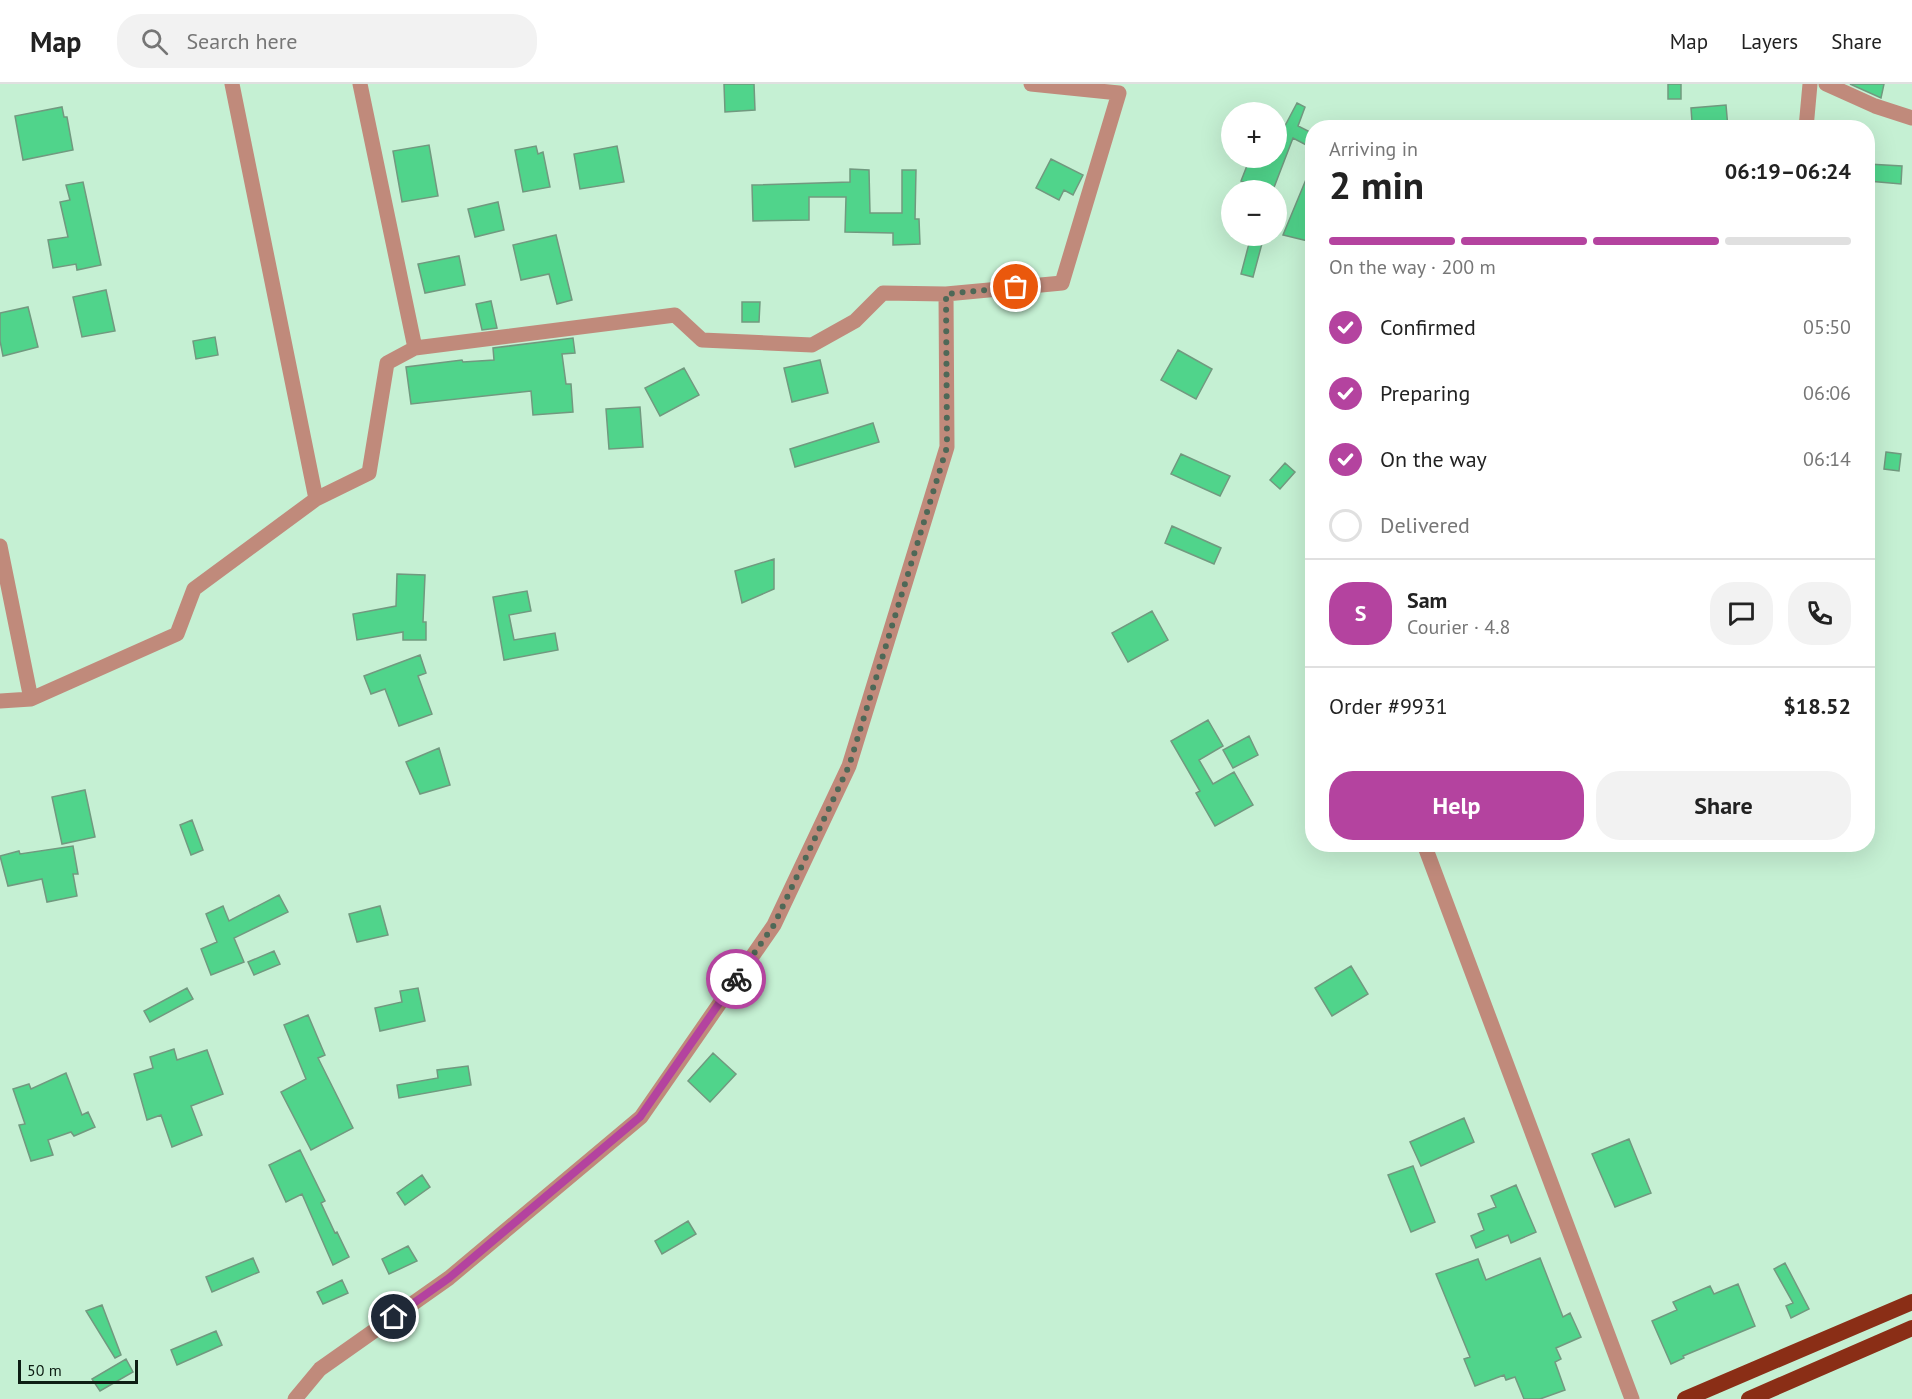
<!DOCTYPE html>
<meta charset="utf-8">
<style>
:root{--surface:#fff;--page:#f2f2f2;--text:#222;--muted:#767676;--line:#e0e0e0;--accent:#b4439f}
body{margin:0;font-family:"PT Sans",sans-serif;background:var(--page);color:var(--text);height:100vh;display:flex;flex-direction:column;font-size:22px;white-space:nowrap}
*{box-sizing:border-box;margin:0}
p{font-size:20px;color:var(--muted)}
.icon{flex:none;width:33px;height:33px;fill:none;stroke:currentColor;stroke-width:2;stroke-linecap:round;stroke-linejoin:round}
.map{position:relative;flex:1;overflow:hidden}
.sheet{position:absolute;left:1305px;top:36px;width:570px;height:732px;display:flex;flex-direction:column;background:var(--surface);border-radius:24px;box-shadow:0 6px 24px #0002}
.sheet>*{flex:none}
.tools{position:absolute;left:1221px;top:18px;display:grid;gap:12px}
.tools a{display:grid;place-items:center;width:66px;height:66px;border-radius:50%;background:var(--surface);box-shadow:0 6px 24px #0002;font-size:30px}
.scale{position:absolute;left:18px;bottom:15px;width:120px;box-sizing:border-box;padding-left:6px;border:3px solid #0e1e14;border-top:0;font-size:16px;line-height:21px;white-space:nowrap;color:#0e1e14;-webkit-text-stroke:4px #c5f0d3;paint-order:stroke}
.pin{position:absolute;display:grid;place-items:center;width:51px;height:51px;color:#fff;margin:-26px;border:3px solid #fff;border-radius:50%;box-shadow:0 2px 6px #0007}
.courier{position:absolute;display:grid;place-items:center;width:60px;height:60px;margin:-30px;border:4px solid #b4439f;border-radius:50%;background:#fff;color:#222;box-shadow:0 2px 8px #0007}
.head em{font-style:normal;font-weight:600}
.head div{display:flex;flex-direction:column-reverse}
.head{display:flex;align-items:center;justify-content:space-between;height:102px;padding:0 24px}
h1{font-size:39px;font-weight:600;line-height:45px}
.bar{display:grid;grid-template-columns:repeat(4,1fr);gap:9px 6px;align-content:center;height:72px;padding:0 24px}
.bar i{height:8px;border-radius:4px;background:var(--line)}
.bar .on{background:var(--accent)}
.bar p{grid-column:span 4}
.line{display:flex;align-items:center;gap:15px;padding:0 24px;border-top:2px solid var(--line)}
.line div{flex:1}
.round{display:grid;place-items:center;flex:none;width:63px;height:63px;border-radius:24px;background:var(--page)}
ol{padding:0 24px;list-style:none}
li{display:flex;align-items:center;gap:18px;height:66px}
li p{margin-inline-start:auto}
li .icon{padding:6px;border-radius:50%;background:var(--accent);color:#fff;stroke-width:4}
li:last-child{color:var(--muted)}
li i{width:33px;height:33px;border:3px solid var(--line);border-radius:50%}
.action{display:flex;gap:12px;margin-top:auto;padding:12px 24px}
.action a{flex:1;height:69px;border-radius:24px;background:var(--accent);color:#fff;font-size:24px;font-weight:600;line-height:69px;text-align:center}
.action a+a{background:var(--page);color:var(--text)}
header{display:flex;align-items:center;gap:36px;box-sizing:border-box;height:84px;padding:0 30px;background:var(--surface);border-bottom:2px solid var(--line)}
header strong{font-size:28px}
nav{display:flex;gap:33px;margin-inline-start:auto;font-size:21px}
.search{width:420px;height:54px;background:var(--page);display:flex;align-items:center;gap:15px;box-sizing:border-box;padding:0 21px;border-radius:24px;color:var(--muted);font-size:22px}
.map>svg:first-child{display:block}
.building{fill:#50d48b;stroke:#71997f;stroke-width:1.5}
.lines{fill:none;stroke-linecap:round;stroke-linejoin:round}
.minor{stroke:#c08a7b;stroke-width:15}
.trunk{stroke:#8a2e16;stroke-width:16}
.done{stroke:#4e6857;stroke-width:6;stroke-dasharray:0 10.8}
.route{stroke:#b4439f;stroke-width:8}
</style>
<header>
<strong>Map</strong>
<div class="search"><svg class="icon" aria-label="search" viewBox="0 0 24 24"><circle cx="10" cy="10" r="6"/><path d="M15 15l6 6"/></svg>Search here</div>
<nav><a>Map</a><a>Layers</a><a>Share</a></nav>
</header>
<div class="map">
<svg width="1912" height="1315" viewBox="0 0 1912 1315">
<rect width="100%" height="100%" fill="#c5f0d3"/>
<path class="building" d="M724,0H754L755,26L725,28Z
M1668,0H1681V15H1668Z
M1850,0H1884L1881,14Z
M1297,19L1305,23L1298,42L1312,49V64L1293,54L1273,106H1264L1241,97L1250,74H1276V59Z
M1726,21L1728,44H1703L1702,37L1692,38L1691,24Z
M62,23L64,33H67L73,66L23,76L15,32Z
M429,61L438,112L402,118L393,67Z
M536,62L538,70L543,68L550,103L523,108L515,66Z
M617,62L624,98L580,105L574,70Z
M1051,75L1083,91L1073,111L1064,106L1059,116L1036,104Z
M1868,80L1902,82L1901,100L1868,97Z
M1312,81V158L1283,151Z
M850,85L869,86L870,129H902V86H916L915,135H919L920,160L893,161V149L845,148L846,113H809V136L753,137L752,101L850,98Z
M83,98L101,181L77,186L76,180L53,184L48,156L68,153L60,118L70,116L66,101Z
M498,118L504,146L475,153L468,125Z
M556,151L572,216L557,220L549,190L521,196L513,161Z
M1251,152H1264L1253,193L1241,190Z
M459,172L465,201L425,209L418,180Z
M106,206L115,247L82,253L73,213Z
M491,217L497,244L482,246L476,220Z
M742,218H760L759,238H742Z
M28,223L38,263L3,272L0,257V229Z
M215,253L218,271L196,275L193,257Z
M573,254L575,269L562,270L566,300H571L573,328L533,331L531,307L411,320L406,283L462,276L463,278L494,276L493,264Z
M1178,266L1212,285L1196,315L1161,296Z
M820,276L828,309L792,318L784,284Z
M684,284L699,311L660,332L645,304Z
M640,323L643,363L609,365L606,325Z
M873,339L879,358L795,383L790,365Z
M1886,368L1901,370L1899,387L1884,385Z
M1181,370L1230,392L1220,412L1171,390Z
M1285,379L1295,388L1280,405L1270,396Z
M1172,442L1221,464L1214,480L1165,459Z
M774,475V505L742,519L735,487Z
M397,490L425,491L423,538H426V556H403V548L357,556L353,530L396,522Z
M527,507L531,527L509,531L514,556L555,549L558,566L504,576L493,513Z
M1152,527L1168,556L1128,578L1112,549Z
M420,571L426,589L418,592L432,630L399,642L385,605L371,610L364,592Z
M1208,636L1223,662L1199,676L1213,700L1234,688L1253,721L1215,742L1196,709L1200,707L1171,657Z
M1249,652L1258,671L1233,684L1223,666Z
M439,664L450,701L420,710L406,678Z
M85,706L95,753L62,760L52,713Z
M192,736L203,766L191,771L180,741Z
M73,762L78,790H73L77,812L47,818L42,795L8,802L0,772L19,767L20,770Z
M279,811L288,828L234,854L244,878L211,891L201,865L217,858L206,830L223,822L229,837Z
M380,822L388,851L357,858L349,830Z
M274,867L280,880L254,891L248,878Z
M1351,882L1368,910L1332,932L1315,904Z
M187,904L193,915L150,938L144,927Z
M418,904L425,937L380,947L375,924L402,918L400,907Z
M308,931L325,971L318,974L353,1044L311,1066L281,1008L306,995L284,941Z
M174,965L177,976L207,966L223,1010L191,1022L202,1051L172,1063L161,1031L147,1036L134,990L153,984L150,973Z
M713,969L736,990L710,1018L688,997Z
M468,982L471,1001L399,1014L397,1001L438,994L437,986Z
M66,989L82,1031L88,1028L95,1043L74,1052L71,1048L48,1056L53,1071L31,1077L19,1041L25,1040L13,1005L29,1000L31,1005Z
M1464,1034L1474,1058L1421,1082L1410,1058Z
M1629,1055L1651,1109L1615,1123L1592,1070Z
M300,1066L325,1117L321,1119L335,1149L337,1148L349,1173L333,1181L302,1110L286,1118L269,1081Z
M1413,1082L1435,1138L1411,1148L1388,1091Z
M422,1091L430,1103L405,1121L397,1109Z
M1516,1101L1536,1148L1511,1159L1508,1151L1476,1164L1471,1152L1484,1146L1478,1130L1496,1123L1491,1112Z
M688,1137L696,1150L662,1170L655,1157Z
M408,1162L417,1177L389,1190L382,1175Z
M253,1174L259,1188L212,1208L206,1193Z
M1540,1174L1563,1233L1570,1229L1581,1253L1556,1264L1561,1275L1555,1278L1565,1306L1540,1315H1524L1515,1293L1506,1296L1504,1291L1475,1302L1464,1275L1470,1273L1436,1190L1478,1175L1486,1196Z
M1785,1179L1809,1225L1791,1234L1786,1222L1793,1219L1774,1185Z
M342,1196L348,1209L323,1220L317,1208Z
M1738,1200L1755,1242L1683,1272L1684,1274L1671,1280L1652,1237L1677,1226L1673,1218L1710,1202L1714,1210Z
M102,1221L121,1271L115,1274L86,1227Z
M216,1247L222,1261L177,1281L171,1266Z
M126,1275L133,1288L100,1307L92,1295Z"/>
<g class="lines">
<path class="minor" d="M232,0L316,415
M360,0L415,264
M1826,0L1875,22L1912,34
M1806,44L1810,0
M0,462L31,615
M0,617L31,615L177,550L194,505L316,415L369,389L387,279L415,264L675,231L702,256L812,261L855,237L883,209L946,210L1062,199L1119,9L1031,0
M1424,760L1632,1315
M295,1315L320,1285L449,1194L641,1033L774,841L849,682L947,363L946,210"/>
<path class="trunk" d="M1685,1315L1912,1218
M1749,1315L1912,1244"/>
</g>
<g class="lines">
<path class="done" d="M736,895L774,841L849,682L947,363L946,210L1016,203"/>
<path class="route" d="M394,1233L449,1194L640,1033L736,895"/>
</g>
</svg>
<div class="tools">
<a>+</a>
<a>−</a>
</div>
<div class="scale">50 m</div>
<div class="pin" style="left:1016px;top:203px;background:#ea580c"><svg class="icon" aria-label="bag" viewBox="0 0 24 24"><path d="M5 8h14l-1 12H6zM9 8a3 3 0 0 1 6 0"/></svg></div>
<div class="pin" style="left:394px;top:1233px;background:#1f2937"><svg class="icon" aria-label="home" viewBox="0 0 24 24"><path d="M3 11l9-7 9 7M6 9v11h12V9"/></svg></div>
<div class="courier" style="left:736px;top:895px"><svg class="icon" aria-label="bike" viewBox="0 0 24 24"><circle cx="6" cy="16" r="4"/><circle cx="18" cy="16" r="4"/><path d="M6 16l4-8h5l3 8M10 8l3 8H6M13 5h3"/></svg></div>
<section class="sheet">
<div class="head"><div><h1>2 min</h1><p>Arriving in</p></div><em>06:19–06:24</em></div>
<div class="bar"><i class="on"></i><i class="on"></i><i class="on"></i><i></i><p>On the way · 200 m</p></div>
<ol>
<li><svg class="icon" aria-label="check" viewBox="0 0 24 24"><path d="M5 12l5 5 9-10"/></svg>Confirmed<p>05:50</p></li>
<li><svg class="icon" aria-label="check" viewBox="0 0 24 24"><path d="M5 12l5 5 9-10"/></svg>Preparing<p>06:06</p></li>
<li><svg class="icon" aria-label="check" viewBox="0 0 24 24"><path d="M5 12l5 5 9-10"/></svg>On the way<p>06:14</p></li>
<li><i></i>Delivered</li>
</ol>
<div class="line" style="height:108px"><b class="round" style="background:var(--accent);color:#fff">S</b><div><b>Sam</b><p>Courier · 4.8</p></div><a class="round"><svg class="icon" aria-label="chat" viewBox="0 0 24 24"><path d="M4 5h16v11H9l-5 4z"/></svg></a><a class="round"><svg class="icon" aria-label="phone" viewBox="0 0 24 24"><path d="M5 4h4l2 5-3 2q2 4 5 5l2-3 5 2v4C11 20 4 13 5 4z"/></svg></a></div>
<div class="line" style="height:78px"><div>Order #9931</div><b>$18.52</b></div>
<div class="action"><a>Help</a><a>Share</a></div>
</section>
</div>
